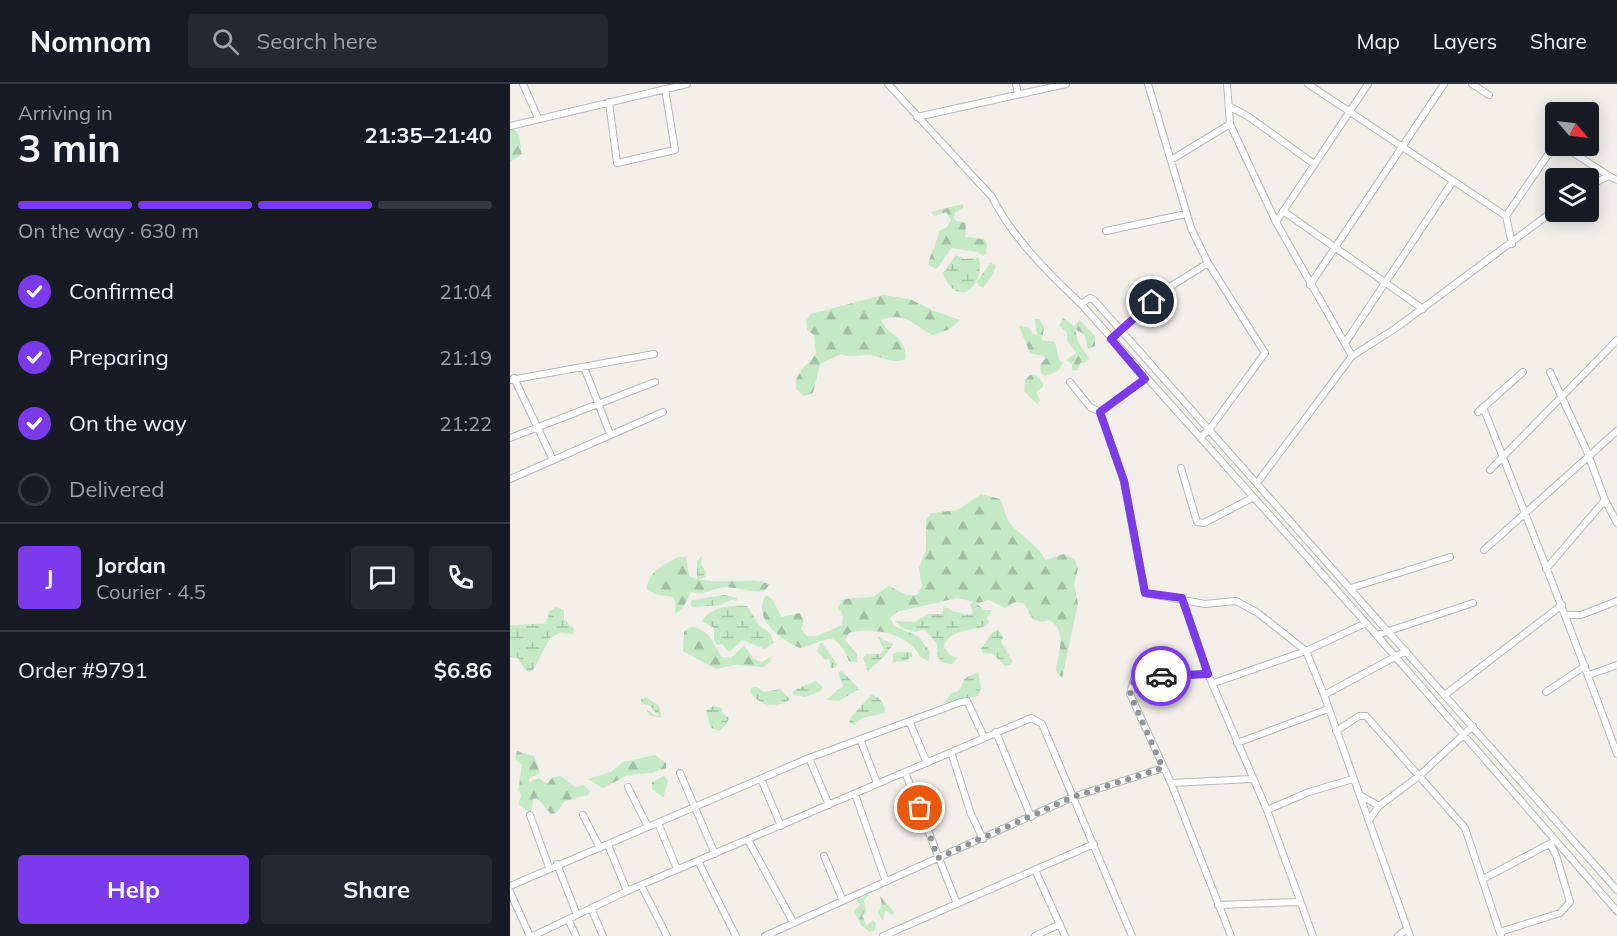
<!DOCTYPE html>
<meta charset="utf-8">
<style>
:root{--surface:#171b24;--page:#242831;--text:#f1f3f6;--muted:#9ea1a6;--line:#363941;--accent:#7c3aed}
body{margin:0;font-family:Mulish,sans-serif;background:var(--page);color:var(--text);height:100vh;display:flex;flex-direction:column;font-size:22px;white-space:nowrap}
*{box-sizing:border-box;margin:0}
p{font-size:20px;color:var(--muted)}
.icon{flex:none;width:33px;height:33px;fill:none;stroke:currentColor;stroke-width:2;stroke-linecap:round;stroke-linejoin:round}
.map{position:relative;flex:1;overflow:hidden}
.panel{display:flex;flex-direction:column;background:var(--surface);width:510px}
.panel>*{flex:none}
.needle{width:39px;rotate:118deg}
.buttons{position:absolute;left:1035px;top:18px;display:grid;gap:12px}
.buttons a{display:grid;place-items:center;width:54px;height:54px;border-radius:6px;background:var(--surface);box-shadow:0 3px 15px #0003;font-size:30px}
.pin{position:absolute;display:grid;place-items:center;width:51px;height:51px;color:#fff;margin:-26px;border:3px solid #fff;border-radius:50%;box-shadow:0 2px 6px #0007}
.courier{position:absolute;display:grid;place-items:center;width:60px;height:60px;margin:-30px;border:4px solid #7c3aed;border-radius:50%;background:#fff;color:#222;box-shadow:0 2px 8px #0007}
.overview em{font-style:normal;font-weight:700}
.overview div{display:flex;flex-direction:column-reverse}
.overview{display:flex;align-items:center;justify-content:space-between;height:102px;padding:0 18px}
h1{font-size:39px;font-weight:700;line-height:45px}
.bar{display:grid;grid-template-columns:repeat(4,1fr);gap:9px 6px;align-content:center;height:72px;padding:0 18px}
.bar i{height:8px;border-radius:4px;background:var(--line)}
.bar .current{background:var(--accent)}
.bar p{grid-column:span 4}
.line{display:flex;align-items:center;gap:15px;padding:0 18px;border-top:2px solid var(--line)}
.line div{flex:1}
.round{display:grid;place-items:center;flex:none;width:63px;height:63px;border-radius:6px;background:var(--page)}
ol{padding:0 18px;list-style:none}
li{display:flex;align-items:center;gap:18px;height:66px}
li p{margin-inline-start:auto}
li .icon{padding:6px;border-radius:50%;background:var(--accent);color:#fff;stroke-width:4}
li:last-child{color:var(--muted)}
li i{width:33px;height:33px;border:3px solid var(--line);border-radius:50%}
.button{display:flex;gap:12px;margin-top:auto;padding:12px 18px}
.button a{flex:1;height:69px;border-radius:6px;background:var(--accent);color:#fff;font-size:24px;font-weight:700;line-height:69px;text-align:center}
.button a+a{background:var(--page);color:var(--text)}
header{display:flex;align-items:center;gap:36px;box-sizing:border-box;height:84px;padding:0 30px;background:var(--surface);border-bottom:2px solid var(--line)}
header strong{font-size:28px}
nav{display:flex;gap:33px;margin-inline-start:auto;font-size:21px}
.search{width:420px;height:54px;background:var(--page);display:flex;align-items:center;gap:15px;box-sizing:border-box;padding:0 21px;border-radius:6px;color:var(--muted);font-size:22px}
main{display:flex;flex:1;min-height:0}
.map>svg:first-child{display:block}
.forest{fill:url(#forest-firs)}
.wetland{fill:url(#wetland-marsh)}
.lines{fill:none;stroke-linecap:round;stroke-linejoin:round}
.street-casing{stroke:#b5b8bc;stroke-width:8}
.street{stroke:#fff;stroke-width:6}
.done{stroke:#929495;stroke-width:6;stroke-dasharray:0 10.8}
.route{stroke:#7c3aed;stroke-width:8}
</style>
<header>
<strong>Nomnom</strong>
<div class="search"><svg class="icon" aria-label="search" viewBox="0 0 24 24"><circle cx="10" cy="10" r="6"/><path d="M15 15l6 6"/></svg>Search here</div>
<nav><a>Map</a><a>Layers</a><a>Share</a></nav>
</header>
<main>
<section class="panel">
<div class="overview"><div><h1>3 min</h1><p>Arriving in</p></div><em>21:35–21:40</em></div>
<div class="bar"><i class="current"></i><i class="current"></i><i class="current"></i><i></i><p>On the way · 630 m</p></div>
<ol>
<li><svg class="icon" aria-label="check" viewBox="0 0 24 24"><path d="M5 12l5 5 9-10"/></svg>Confirmed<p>21:04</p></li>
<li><svg class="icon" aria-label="check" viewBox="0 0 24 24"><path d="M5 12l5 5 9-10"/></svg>Preparing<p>21:19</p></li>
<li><svg class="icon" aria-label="check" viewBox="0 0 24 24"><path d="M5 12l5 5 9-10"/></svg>On the way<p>21:22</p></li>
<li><i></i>Delivered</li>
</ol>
<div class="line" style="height:108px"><b class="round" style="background:var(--accent);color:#fff">J</b><div><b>Jordan</b><p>Courier · 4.5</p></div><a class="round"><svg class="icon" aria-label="chat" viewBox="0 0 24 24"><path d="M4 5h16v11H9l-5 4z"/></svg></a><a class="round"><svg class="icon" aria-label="phone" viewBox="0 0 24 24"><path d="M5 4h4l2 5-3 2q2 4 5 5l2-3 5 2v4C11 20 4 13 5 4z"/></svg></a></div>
<div class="line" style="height:78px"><div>Order #9791</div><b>$6.86</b></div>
<div class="button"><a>Help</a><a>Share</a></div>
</section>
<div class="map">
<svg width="1107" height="852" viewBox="0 0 1107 852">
<defs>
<pattern id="forest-firs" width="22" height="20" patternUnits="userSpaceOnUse" patternTransform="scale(1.5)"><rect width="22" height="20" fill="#c5e8c5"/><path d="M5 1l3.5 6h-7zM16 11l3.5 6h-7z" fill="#a3c0a4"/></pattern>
<pattern id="wetland-marsh" width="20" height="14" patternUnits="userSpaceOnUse" patternTransform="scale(1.5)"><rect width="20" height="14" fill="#c5e8c5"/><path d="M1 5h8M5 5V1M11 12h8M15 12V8" fill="none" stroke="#a3c0a4"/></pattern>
</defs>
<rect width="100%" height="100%" fill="#f1efe8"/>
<path class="forest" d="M3,44L9,51L12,70L0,78V45Z
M453,120V124L445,129L444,134L446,137L456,139L455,153L474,155L477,159L476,170L473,172L468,168L441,164L427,185L418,181C421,167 427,160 429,147L437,143L441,136L436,128L424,132L421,128Z
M480,179L486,181L483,190L473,204L469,202L467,198Z
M373,211L400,215L424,227L450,236L440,245L422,251C403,241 395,227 371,236C379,254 395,249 396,275C381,281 373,272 359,271C348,271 342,274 331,270L310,280L303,309L294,312L286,305C284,287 298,282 306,269L304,251L297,246L296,237L301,230Z
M553,234L564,242L570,236L585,252V262L578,265L575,251L565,245L568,258L579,274L575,279L571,278L567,287L562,286V280L556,276L566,269L557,256V249L549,241Z
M525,235H529L534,243L532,256L545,258L549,276L553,279L548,287L535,292L531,289L530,281L537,273L520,269L509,242L518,243L523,250L527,251Z
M520,291L527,292L533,299V303L526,308L530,316L527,320L514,307L515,296Z
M471,410L490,415C494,422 495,431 499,438C510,452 527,460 535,476L554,470L564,475L568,484L564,502L568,519L552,594L546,587C548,567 558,549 540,536L532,538L523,535L514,519L505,518L495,524L479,516L469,519L447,514L387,528L380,534L384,542L409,553L420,568L419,577L410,573C400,550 362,542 339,549L335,556L347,570V579L339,577C323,542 318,558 290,564C271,556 241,534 256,511L263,516L271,533L290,529L294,538L291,545L297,552H307L332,541L333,531L328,523L333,515L363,513L379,502L397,511H407L412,503L409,484L416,466V437L421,429L448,426Z
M168,473H176L179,492C205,504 234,491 260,500L254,507C239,509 224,501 209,504C198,506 194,512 181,508L173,524L165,530L166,521L163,513L145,510L137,505C138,487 154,481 168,473Z
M181,543C200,545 203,560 212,573L221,574L234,561L244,575L252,578L260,573L261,577L254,583L225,581L206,585L173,567L174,548Z
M7,667L24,672L30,689L18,695L20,698L29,694L37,700L43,693L51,692L65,703L73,701L80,707L78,711L55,717L46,729L41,730L27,714L23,715L21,730L9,720L11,710L8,707L12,681L5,675Z
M145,671L156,679V684L141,689L118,691L93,704L78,695L101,688L113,678Z
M154,692L158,697L153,713L142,705V698Z
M360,808L354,817L356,826L352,832L357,842L363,836L366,839L365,846L360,848L351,841L344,827L350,821L347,817L348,813L353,814V810Z
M370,812L385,829L382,831L375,826L373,837L368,829L372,821Z"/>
<path class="wetland" d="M446,171L454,175L468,174C474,184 466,203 456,208C443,210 437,200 433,189Z
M192,471L191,480L196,488V493L187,496V478Z
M214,511L227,514L226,517L222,516L209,521L183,523L180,520L182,516Z
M464,518L475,526H482L477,534L479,538L476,542C459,547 438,546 434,563L440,571L448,574L441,580C423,579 430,570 426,558L414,545L406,548L392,544L385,537L405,538L418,530H432L434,521L442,527L459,531L463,529L460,520Z
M237,522L249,541L260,549L264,558L255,565L232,556L222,566L218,567L212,560L207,561L204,557V544L192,537C201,522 221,521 237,522Z
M46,523L54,526V535L64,545L63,550L49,549L40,554L23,586L19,588L15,586L8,574L0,573V541C10,543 21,539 33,540L37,537L39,528Z
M488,545L493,553L491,558L503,578L500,581L495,582L483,570L473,569L471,565L481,550Z
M368,553L383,560C376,573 366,578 358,588L353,574L356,570H370L374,566Z
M311,558L327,580L325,584H321L319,575L315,576L307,567Z
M388,568H401L403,571L396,577L383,578V570Z
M332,587L349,605L329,617L316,616L333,602L328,589Z
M468,588L471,604L468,612L433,620L441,609L449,607L455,594Z
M306,597L313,603L311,607L295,613L282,610L284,606Z
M246,603L254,608L271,605L280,616C264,624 251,623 240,608L241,604Z
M361,611C369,612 377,621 374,629L352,634L344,641L339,639L341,633Z
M136,613L149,622L152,634L139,631L137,626L146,632L149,630H146C142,622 139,621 131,619V615Z
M204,622L212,624V629L219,634L216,641L209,647L201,644L196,626Z"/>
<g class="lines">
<defs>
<path id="street" d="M13,0L28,34
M378,0L482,113C502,153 538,189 571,220L856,539L1107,827
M506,0L508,10
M638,0L681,144L698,179L755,269L699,346L690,353
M717,0L720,40L766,138L842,272
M798,0L996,132L1002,160
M962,0L979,11
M99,18L107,79L165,66L155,5
M719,22L739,33L804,80
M407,33L556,0
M0,42L177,0
M1053,62L1099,92
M661,76L720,40
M1078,102L1099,92L1107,96
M773,127L913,225
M996,132L1046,59
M766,138L858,0
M596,147L676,130
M800,201L934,0
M571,220L580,214L584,216L1107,806
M601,255L658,204L698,179
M835,259L943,97
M74,283L100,350
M1040,288L1076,365L1095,416L1107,439
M4,294L43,376
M635,295L590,328L614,397L635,509L695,520L726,517L748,529L796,567L814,611L900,852
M0,296L144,270
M560,298L580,323L590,328
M973,323C1019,439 1065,554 1107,670
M968,328L1013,288
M0,354L145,298
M671,384L687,438L694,439L742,414
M980,386L1107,256
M0,395L153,328
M747,399L842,272L886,244L1046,125
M974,466L1107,347
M1036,485L1095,416
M841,504L940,473
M672,514L698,590L757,726L803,852
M1057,531H1071L1107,517
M867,551L963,519
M698,590L629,593L624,595L620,610L661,699L721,852
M1079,591L1107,581
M704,599L796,567L856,539
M1036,608L1075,582
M936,610L1052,521
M814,611L896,567
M400,639L417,679
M826,647L849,632H856L955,744L991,852
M486,648L521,733
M350,655L367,699
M727,659L818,625
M441,668L461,730L473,755
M299,674L319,721
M395,688L447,820
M170,689L205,770
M251,695L271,742
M661,699L742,695
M118,703L138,743
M345,710L376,798
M850,711L869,722
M757,726L799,708L843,695
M20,731L39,783
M73,731L90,764
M859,736L869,722L909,692L963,642
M148,739L167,785
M238,756L283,838
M98,761L117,807
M314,772L333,817
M188,777L226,852
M47,780L67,831
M525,786L555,852
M973,795L1041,759
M131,801L157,852
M0,802L299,674L451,618L457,617L474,653
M0,808L20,852
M708,821L789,818
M81,824L93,852
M58,835L66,852
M990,848L1050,829L1060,818L1046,771L1040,760
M23,852L117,807L521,634L532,640L622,852
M255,852L563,713L653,684
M373,852L584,760
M525,852L550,840
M888,852L897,845"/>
</defs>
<use href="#street" class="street-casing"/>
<use href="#street" class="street"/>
</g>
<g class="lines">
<path class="done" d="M410,724L428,774L563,713L653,684L620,610L624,596L651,592"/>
<path class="route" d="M642,218L601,255L635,295L590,328L614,397L635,509L672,514L698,590L651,592"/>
</g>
</svg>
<div class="buttons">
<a><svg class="needle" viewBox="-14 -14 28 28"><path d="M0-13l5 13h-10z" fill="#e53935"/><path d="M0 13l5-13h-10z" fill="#9ea1a6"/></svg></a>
<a><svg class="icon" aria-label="layers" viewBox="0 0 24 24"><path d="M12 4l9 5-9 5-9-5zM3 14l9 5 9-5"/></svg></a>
</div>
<div class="pin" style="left:410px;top:724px;background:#ea580c"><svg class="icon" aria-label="bag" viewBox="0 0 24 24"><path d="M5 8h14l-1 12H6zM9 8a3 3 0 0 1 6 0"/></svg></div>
<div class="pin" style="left:642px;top:218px;background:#1f2937"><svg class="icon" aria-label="home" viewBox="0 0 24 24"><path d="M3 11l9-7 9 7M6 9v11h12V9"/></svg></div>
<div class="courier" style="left:651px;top:592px"><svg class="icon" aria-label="car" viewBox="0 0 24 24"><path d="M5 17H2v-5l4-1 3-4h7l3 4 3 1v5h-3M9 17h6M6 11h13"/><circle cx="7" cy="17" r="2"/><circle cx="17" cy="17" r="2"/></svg></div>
</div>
</main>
